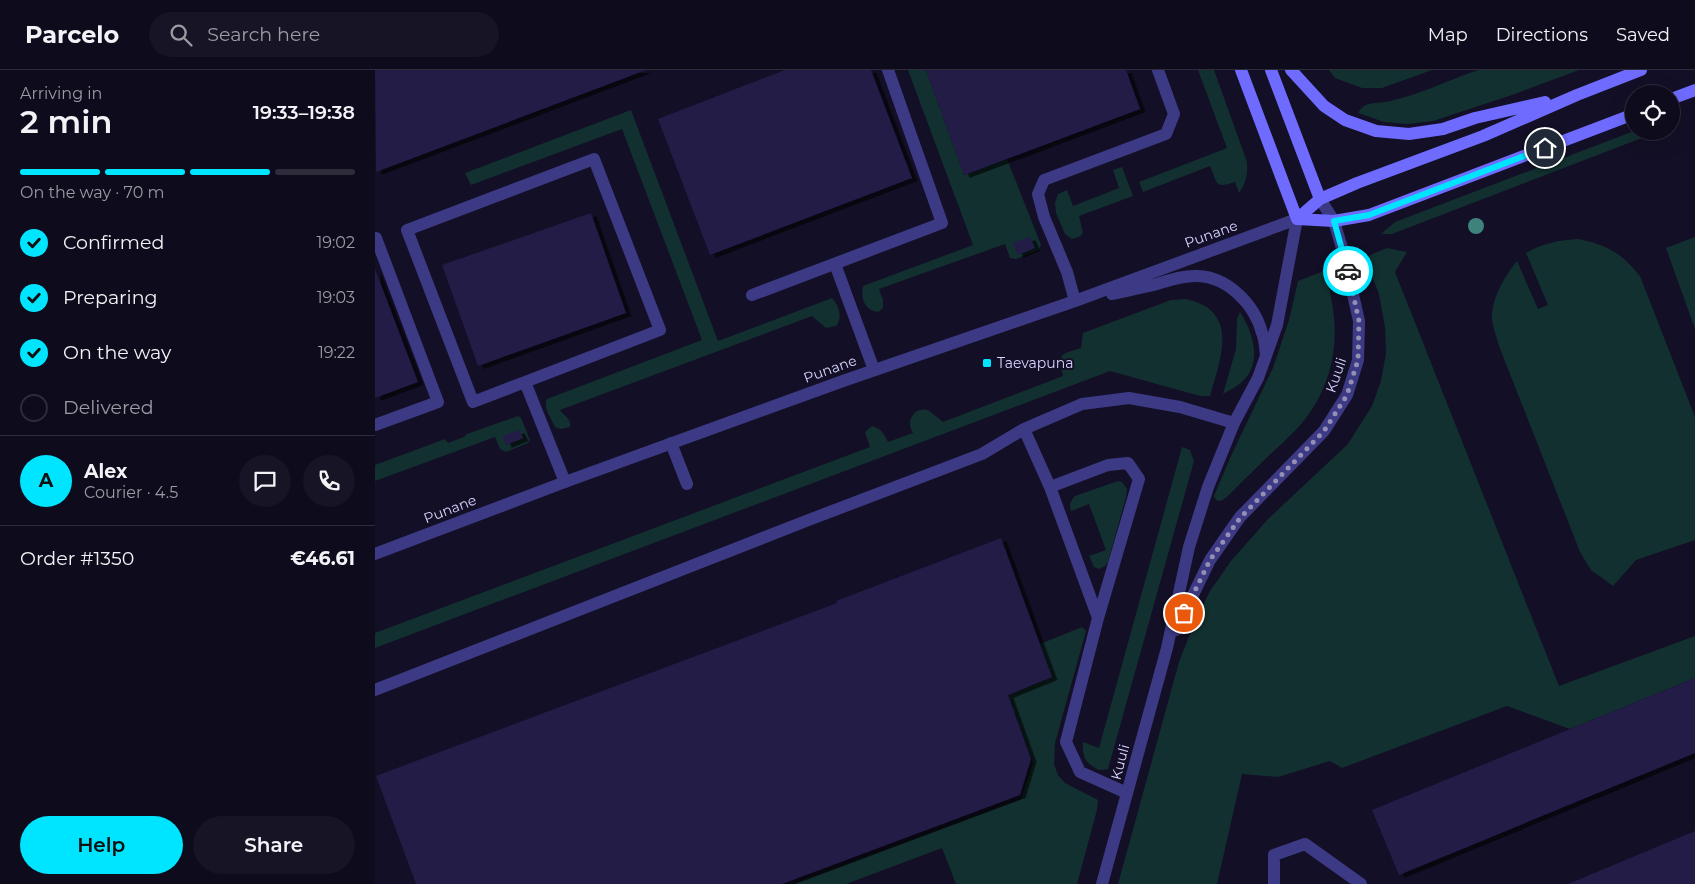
<!DOCTYPE html>
<meta charset="utf-8">
<style>
:root{--surface:#0e0b1c;--page:#171425;--text:#f1f3f6;--muted:#9b9ba3;--line:#2e2b3b;--accent:#00e5ff}
body{margin:0;font-family:Montserrat,sans-serif;background:var(--page);color:var(--text);height:100vh;display:flex;flex-direction:column;font-size:19px;white-space:nowrap}
*{box-sizing:border-box;margin:0}
p{font-size:16px;color:var(--muted)}
.icon{flex:none;width:28px;height:28px;fill:none;stroke:currentColor;stroke-width:2;stroke-linecap:round;stroke-linejoin:round}
.map{position:relative;flex:1;overflow:hidden}
.side{display:flex;flex-direction:column;background:var(--surface);width:375px}
.side>*{flex:none}
.controls{position:absolute;left:1250px;top:15px;display:grid;gap:10px}
.controls a{display:grid;place-items:center;width:55px;height:55px;border-radius:50%;background:var(--surface);box-shadow:0 5px 20px #0002,0 0 0 1px var(--line);font-size:25px}
.pin{position:absolute;display:grid;place-items:center;width:42px;height:42px;color:#fff;margin:-21px;border:2px solid #fff;border-radius:50%;box-shadow:0 1px 5px #0007}
.courier{position:absolute;display:grid;place-items:center;width:50px;height:50px;margin:-25px;border:4px solid #00e5ff;border-radius:50%;background:#fff;color:#222;box-shadow:0 1px 6px #0007}
.overview em{font-style:normal;font-weight:600}
.overview div{display:flex;flex-direction:column-reverse}
.overview{display:flex;align-items:center;justify-content:space-between;height:85px;padding:0 20px}
h1{font-size:32px;font-weight:600;line-height:38px}
.bar{display:grid;grid-template-columns:repeat(4,1fr);gap:8px 5px;align-content:center;height:60px;padding:0 20px}
.bar i{height:6px;border-radius:4px;background:var(--line)}
.bar .on{background:var(--accent)}
.bar p{grid-column:span 4}
.line{display:flex;align-items:center;gap:12px;padding:0 20px;border-top:1px solid var(--line)}
.line div{flex:1}
.round{display:grid;place-items:center;flex:none;width:52px;height:52px;border-radius:26px;background:var(--page)}
ol{padding:0 20px;list-style:none}
li{display:flex;align-items:center;gap:15px;height:55px}
li p{margin-inline-start:auto}
li .icon{padding:5px;border-radius:50%;background:var(--accent);color:#111;stroke-width:4}
li:last-child{color:var(--muted)}
li i{width:28px;height:28px;border:2px solid var(--line);border-radius:50%}
.primary-button{display:flex;gap:10px;margin-top:auto;padding:10px 20px}
.primary-button a{flex:1;height:58px;border-radius:30px;background:var(--accent);color:#111;font-size:20px;font-weight:600;line-height:58px;text-align:center}
.primary-button a+a{background:var(--page);color:var(--text)}
header{display:flex;align-items:center;gap:30px;box-sizing:border-box;height:70px;padding:0 25px;background:var(--surface);border-bottom:1px solid var(--line)}
header strong{font-size:24px}
nav{display:flex;gap:28px;margin-inline-start:auto;font-size:18px}
.search{width:350px;height:45px;background:var(--page);display:flex;align-items:center;gap:12px;box-sizing:border-box;padding:0 18px;border-radius:28px;color:var(--muted);font-size:19px}
main{display:flex;flex:1;min-height:0}
.map>svg:first-child{display:block}
.green{fill:#12302f}
.building{fill:#241b47;filter:url(#shadow)}
.lines{fill:none;stroke-linecap:round;stroke-linejoin:round}
.service{stroke:#3d3a85;stroke-width:12}
.minor{stroke:#3d3a85;stroke-width:12}
.tertiary{stroke:#3d3a85;stroke-width:12}
.secondary{stroke:#6f6bff;stroke-width:12}
.tree{fill:#3d827b}
.done{stroke:#948fb3;stroke-width:5;stroke-dasharray:0 9}
.route{stroke:#00e5ff;stroke-width:6}
.poi-dot{fill:#00e5ff;stroke:#130f26;stroke-width:2}
.labels{text-anchor:middle;stroke-width:4;stroke-linejoin:round;paint-order:stroke}
.street-label{font-size:14px;fill:#d9d4ff;stroke:#130f26}
.poi-label{font-size:14px;fill:#d9d4ff;stroke:#130f26;text-anchor:start}
</style>
<header>
<strong>Parcelo</strong>
<div class="search"><svg class="icon" aria-label="search" viewBox="0 0 24 24"><circle cx="10" cy="10" r="6"/><path d="M15 15l6 6"/></svg>Search here</div>
<nav><a>Map</a><a>Directions</a><a>Saved</a></nav>
</header>
<main>
<section class="side">
<div class="overview"><div><h1>2 min</h1><p>Arriving in</p></div><em>19:33–19:38</em></div>
<div class="bar"><i class="on"></i><i class="on"></i><i class="on"></i><i></i><p>On the way · 70 m</p></div>
<ol>
<li><svg class="icon" aria-label="check" viewBox="0 0 24 24"><path d="M5 12l5 5 9-10"/></svg>Confirmed<p>19:02</p></li>
<li><svg class="icon" aria-label="check" viewBox="0 0 24 24"><path d="M5 12l5 5 9-10"/></svg>Preparing<p>19:03</p></li>
<li><svg class="icon" aria-label="check" viewBox="0 0 24 24"><path d="M5 12l5 5 9-10"/></svg>On the way<p>19:22</p></li>
<li><i></i>Delivered</li>
</ol>
<div class="line" style="height:90px"><b class="round" style="background:var(--accent);color:#111">A</b><div><b>Alex</b><p>Courier · 4.5</p></div><a class="round"><svg class="icon" aria-label="chat" viewBox="0 0 24 24"><path d="M4 5h16v11H9l-5 4z"/></svg></a><a class="round"><svg class="icon" aria-label="phone" viewBox="0 0 24 24"><path d="M5 4h4l2 5-3 2q2 4 5 5l2-3 5 2v4C11 20 4 13 5 4z"/></svg></a></div>
<div class="line" style="height:65px"><div>Order #1350</div><b>€46.61</b></div>
<div class="primary-button"><a>Help</a><a>Share</a></div>
</section>
<div class="map">
<svg width="1320" height="814" viewBox="0 0 1320 814">
<defs>
<filter id="shadow"><feDropShadow dx="5.5" dy="3" stdDeviation="0" flood-color="#0009"/></filter>
</defs>
<rect width="100%" height="100%" fill="#130f26"/>
<path class="green" d="M533,0H551L589,105L632,89L666,175L664,180L641,189L635,188L630,174L504,219L508,230V238L503,242C490,241 485,228 488,216L598,175Z
M823,0H839L872,92C873,104 871,113 864,123L860,112C839,119 843,114 835,96L768,122L764,112L852,78Z
M954,0H1057L1007,18H987L960,8Z
M1103,0H1204L1137,25L1058,51L1033,54L1009,52L983,43C990,31 998,34 1010,32C1039,27 1074,10 1103,0Z
M256,40L343,271L457,228C464,236 468,248 461,256L451,258L437,246L185,340C188,345 197,349 195,357L186,359L180,357C176,348 168,338 172,329L327,270L247,59L96,115L90,103Z
M1259,61H1285L1017,164H1006L1020,152Z
M747,97L758,126L704,146L708,163L704,167L697,169L690,164L681,143L680,133L683,124L692,120L698,136L744,118L738,100Z
M1320,167V259L1291,178Z
M1204,169C1234,176 1245,182 1265,206L1320,347V470L1261,490L1238,516L1216,500L1205,482L1124,276C1122,268 1118,258 1117,249C1116,229 1130,206 1142,191L1163,239L1173,235L1151,183C1168,173 1184,170 1204,169Z
M1012,178L1032,182L1020,202L1184,616L1320,566V608L1195,659L1132,636L967,698L955,691L903,707L867,704L842,814H743L804,592L819,554L835,521L856,491L893,449L973,374L997,336L1006,311L1011,283L1010,257L1004,224L995,201L993,186Z
M949,201C965,249 965,297 936,341C926,356 913,368 900,380C884,395 869,410 853,426L846,431L841,430L839,426L855,388L898,298L914,250L923,211Z
M811,229C866,241 845,289 835,326H825L735,301L0,578V563L495,377L490,362L497,356C507,359 509,364 513,372L538,363C537,360 535,358 535,355C534,344 545,336 554,341C559,344 563,348 568,352L688,306C683,283 684,285 706,278L708,263L796,230Z
M865,242C876,259 886,285 873,305C867,314 857,319 848,324L861,279L862,249Z
M143,346L146,348L155,370L153,373L131,382L125,379L120,367L0,411V395L70,369L73,373L89,367L92,364Z
M807,377L815,380L819,391L733,699L724,700C710,693 707,687 708,672L724,678Z
M743,411L747,412L752,419L751,427L733,492L730,496L724,499L719,497L714,486L731,480L714,434L696,441C694,435 695,431 700,426Z
M707,557L711,561L680,673L679,694L683,705L690,713L723,730L722,740L702,814H581L567,778L471,814H418L646,729L658,693L633,625L677,607L665,574Z"/>
<path class="building" d="M0,0H271L1,102Z
M410,0H496L537,108L335,185L283,49Z
M551,0H751L765,39L589,105Z
M216,143L251,243L103,296L67,195Z
M655,167L660,178L643,185L638,173Z
M0,199L43,312L0,328Z
M144,360L148,368L131,375L128,366Z
M626,468L677,607L633,625L656,689L645,725L407,814H41L1,706L462,533L461,531Z
M1320,608V683L1024,805L997,740Z
M1320,761V814H1193Z"/>
<g class="lines">
<path class="service" d="M460,194L499,300
M377,225L567,153L513,0
M700,231L692,202L669,147L663,124L669,110L791,64L799,44L783,0
M150,312L285,260L219,89L32,160L98,332L150,312L190,412
M0,355L63,332L1,168
M649,359L675,417L723,548L691,672L705,702L752,723
M296,373L312,414
M675,417L733,395L753,393L764,409L723,548
M0,620L431,451L607,384L649,359L707,334L754,328L805,337L859,353
M899,814V785L930,774L986,814"/>
<path class="minor" d="M801,560L835,490L865,447L949,361L972,325L983,290L984,251L969,185L959,151L945,129
M727,814L792,578L814,477L833,417L859,353L883,308L902,255L922,149"/>
<path class="tertiary" d="M737,224C749,221 762,219 774,216C790,212 806,205 823,206C853,207 880,235 887,263C890,270 890,278 891,285
M0,484L190,412L468,311L700,231L922,149"/>
<path class="secondary" d="M866,0L922,149
M896,0L945,129
M916,0L949,36L970,50L1001,61L1034,64L1068,59L1100,48L1170,32
M1296,29L1320,20
M922,149L945,129L982,113L1108,66L1202,25L1266,0
M922,149L959,151L994,145L1259,44"/>
</g>
<circle class="tree" cx="1101" cy="156" r="8"/>
<g class="lines">
<path class="done" d="M809,543L835,490L865,448L949,361L972,325L983,290L984,251L973,201"/>
<path class="route" d="M973,201L959,151L994,145L1170,78"/>
</g>
<rect class="poi-dot" x="607" y="288" width="10" height="10" rx="2.5"/>
<g class="labels">
<g class="street-label">
<text transform="translate(836 164) rotate(-20)" y="5">Punane</text>
<text transform="translate(455 299) rotate(-20)" y="5">Punane</text>
<text transform="translate(961 305) rotate(-71)" y="5">Kuuli</text>
<text transform="translate(75 439) rotate(-21)" y="5">Punane</text>
<text transform="translate(745 692) rotate(-75)" y="5">Kuuli</text>
</g>
<g class="poi-label">
<text x="622" y="298">Taevapuna</text>
</g>
</g>
</svg>
<div class="controls">
<a><svg class="icon" aria-label="locate" viewBox="0 0 24 24"><circle cx="12" cy="12" r="6"/><path d="M12 2v4M12 18v4M2 12h4M18 12h4"/></svg></a>
</div>
<div class="pin" style="left:809px;top:543px;background:#ea580c"><svg class="icon" aria-label="bag" viewBox="0 0 24 24"><path d="M5 8h14l-1 12H6zM9 8a3 3 0 0 1 6 0"/></svg></div>
<div class="pin" style="left:1170px;top:78px;background:#1f2937"><svg class="icon" aria-label="home" viewBox="0 0 24 24"><path d="M3 11l9-7 9 7M6 9v11h12V9"/></svg></div>
<div class="courier" style="left:973px;top:201px"><svg class="icon" aria-label="car" viewBox="0 0 24 24"><path d="M5 17H2v-5l4-1 3-4h7l3 4 3 1v5h-3M9 17h6M6 11h13"/><circle cx="7" cy="17" r="2"/><circle cx="17" cy="17" r="2"/></svg></div>
</div>
</main>
